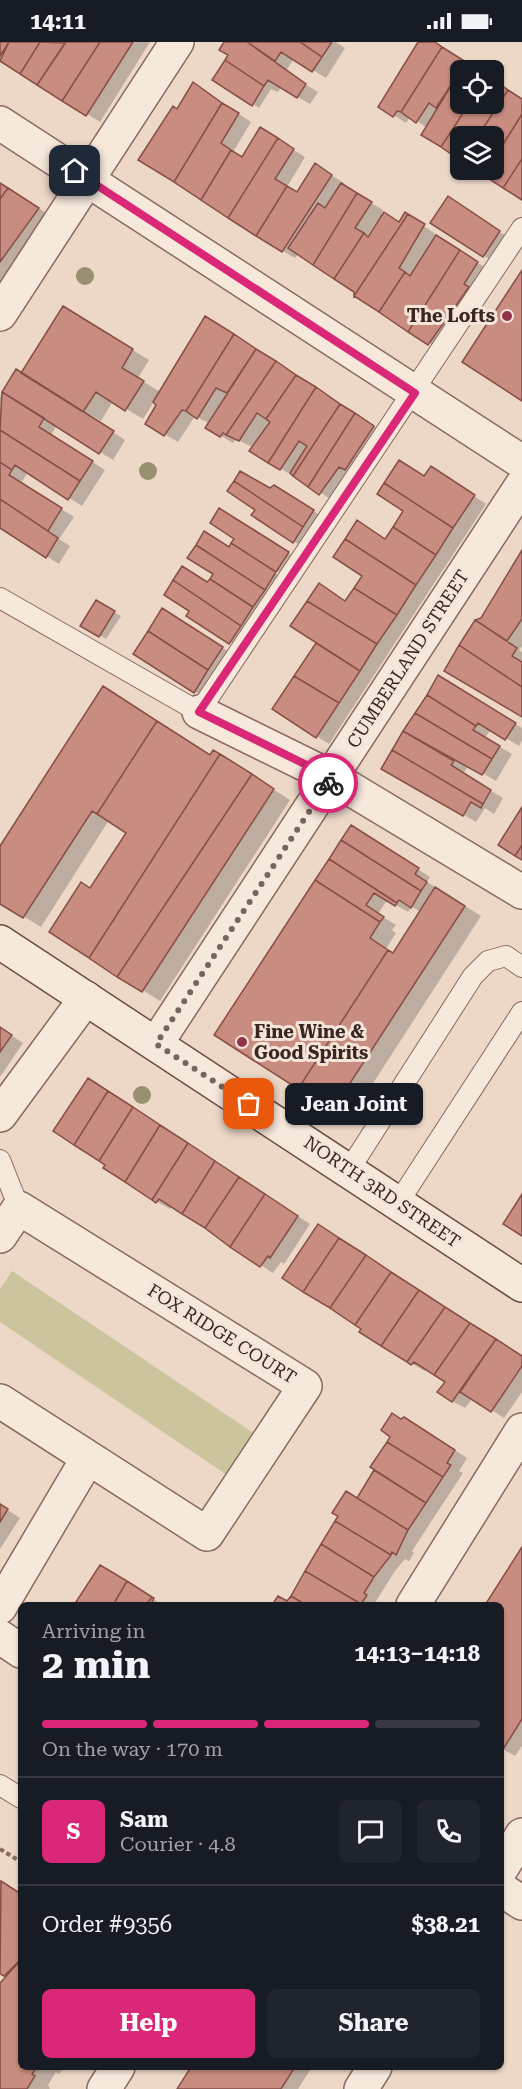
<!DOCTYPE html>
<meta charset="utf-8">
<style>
:root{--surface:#171b24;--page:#20242c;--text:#f1f3f6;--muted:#9ea1a6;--line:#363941;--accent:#db2777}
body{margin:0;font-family:"Roboto Serif",serif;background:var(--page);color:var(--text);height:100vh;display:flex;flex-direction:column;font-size:22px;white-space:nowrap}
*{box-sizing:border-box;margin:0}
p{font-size:20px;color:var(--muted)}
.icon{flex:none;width:33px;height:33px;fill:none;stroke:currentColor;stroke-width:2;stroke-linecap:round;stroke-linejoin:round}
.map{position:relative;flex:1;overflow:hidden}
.drawer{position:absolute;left:18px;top:1560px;width:486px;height:468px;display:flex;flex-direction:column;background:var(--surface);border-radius:9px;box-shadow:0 2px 4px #0004}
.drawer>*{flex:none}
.fabs{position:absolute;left:450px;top:18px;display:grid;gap:12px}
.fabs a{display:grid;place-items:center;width:54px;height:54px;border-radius:9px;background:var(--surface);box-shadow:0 2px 4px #0004;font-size:30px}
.pin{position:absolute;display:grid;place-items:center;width:51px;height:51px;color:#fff;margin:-26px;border-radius:12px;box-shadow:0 3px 9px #0006}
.courier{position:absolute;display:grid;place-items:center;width:60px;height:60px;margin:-30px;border:4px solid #db2777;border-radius:50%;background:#fff;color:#222;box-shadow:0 2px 8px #0007}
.bubble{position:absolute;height:42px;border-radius:9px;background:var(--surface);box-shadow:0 2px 4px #0004;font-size:20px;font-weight:700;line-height:42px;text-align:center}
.headline em{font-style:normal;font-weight:700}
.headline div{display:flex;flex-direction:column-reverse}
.headline{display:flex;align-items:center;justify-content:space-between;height:102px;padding:0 24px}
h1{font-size:39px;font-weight:700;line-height:45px}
.bar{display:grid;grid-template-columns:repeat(4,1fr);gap:9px 6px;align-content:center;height:72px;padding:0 24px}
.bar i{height:8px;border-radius:4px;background:var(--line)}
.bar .on{background:var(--accent)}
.bar p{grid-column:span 4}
.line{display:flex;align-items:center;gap:15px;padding:0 24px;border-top:2px solid var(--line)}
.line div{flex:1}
.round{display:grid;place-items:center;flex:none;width:63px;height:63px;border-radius:9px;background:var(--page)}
.action{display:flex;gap:12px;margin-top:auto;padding:12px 24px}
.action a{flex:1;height:69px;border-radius:9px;background:var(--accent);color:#fff;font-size:24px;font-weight:700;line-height:69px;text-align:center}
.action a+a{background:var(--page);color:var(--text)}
.status{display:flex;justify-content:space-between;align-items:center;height:42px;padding:0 30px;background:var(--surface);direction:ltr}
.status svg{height:16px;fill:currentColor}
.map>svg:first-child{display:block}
.green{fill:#cbc49d}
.shadow{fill:#0003;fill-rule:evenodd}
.building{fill:#c98c80;stroke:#864e45;stroke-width:1.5}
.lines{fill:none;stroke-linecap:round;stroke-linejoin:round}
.service-casing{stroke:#886a5e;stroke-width:22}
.minor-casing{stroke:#886a5e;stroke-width:36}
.secondary-casing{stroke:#6a4b41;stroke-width:36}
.path{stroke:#886a5e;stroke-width:4;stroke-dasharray:4.5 3;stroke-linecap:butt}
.service{stroke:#f7e8dc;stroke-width:20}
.minor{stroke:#f7e8dc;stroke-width:33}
.secondary{stroke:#f7e8dc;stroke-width:33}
.tree{fill:#998f71}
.done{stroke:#78645b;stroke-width:6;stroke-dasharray:0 10.8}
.route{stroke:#db2777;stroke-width:8}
.poi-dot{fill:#94314b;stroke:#f4e5d8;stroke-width:2}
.labels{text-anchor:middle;stroke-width:6;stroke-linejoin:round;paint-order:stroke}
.poi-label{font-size:18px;font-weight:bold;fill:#392621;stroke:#f4e5d8;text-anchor:end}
.street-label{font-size:18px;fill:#392621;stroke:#f4e5d8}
</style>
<div class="status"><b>14:11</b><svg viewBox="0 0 49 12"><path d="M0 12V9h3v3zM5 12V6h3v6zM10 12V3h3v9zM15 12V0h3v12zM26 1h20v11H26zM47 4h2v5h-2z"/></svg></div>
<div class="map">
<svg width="522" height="2047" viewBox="0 0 522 2047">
<rect width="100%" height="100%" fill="#edd8c8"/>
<path class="green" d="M12,1229L255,1392L227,1433L0,1280V1247Z"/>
<path class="shadow" d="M0,0H150L100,80L0,17Z
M226,0H336L345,6L326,36L294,17L285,30L318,50L310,62L281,45L278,50L271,47L259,66L253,62Z
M420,0H434L478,28H460V62H494V39L522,57V156L478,128H494V94H460V116L424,92L428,86L410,75L406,81L381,65Z
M194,42L251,80L233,110L243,116L273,95L305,115L287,145L298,152L328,131L344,141L343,144L383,168L382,170L400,181L406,172L490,229L442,309L298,212L295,216L283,209L141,117L178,68ZM377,179L379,180L369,196L367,194Z
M0,141L51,174L0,248Z
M461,164L512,198L496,221L484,214Z
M81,276L149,318L138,336L160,350L218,283L386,392L334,459L252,409L254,406L236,397L233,401L221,394L210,382L195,374L178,400L147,382L157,363L154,360L143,377L113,359L101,379L91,373L90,375L125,398L113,418L57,383L51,393L105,428L82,464L28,430L21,441L74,475L59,497L70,504L59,522L0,485V355L16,329L22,333Z
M444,434L486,462L329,702L274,667L318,601L332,550L346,560L425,436Z
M274,445L320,473L300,503L293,499L270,448Z
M232,475L301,519L283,533L243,507L242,510L281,535L243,608L188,573L237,497Z
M522,511V604L519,608L522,610V674L476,579L482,577Z
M96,560L121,574L106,597L82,583Z
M175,576L234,613L207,657L194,649Z
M439,635L522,686V698L519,704L491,687L485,696L512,712L496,739L469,723L463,732L503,756L494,772L485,766L476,780L383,726Z
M211,714L230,720L290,758L160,959L51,890L91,847L128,790L109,778L41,885L0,860V807Z
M364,792L430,835L427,840L481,874L350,1077L333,1067ZM387,858L408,870L412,865L421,870L394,912L386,907L396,891L392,888L396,883L378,872Z
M0,986L23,1001L0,1035Z
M121,1058L310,1182L284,1222L281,1220L273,1231L172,1164L170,1167L152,1157Z
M331,1191L522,1315V1350L504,1376L473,1356L465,1366L452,1359L447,1340L427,1327L425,1329L412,1322L361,1289L363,1286Z
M402,1379L417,1384L467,1416L459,1429L463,1431L412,1509L414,1511L409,1519L405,1517L395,1529L376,1559L378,1563H274L287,1561L376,1428Z
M0,1463L20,1476L0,1507Z
M522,1508V1704L515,1714L501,1706V1563H487Z
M113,1532L163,1563H76Z
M0,1838L21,1853V2025H64L59,2032L56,2030L48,2043L50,2047H0V1944L6,1934L0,1930Z
M193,2025H312L298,2047H178Z"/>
<path class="building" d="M0,0H9L0,14Z
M9,0H40L20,32L0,19Z
M40,0L65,1L37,43L20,32Z
M66,0H100L62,59L37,43Z
M100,0H133L86,74L62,59Z
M224,0H247L306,42L297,56L268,38L264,44L225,18L228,13L219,8Z
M247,0H300L322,15L312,30L281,10L275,19Z
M300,0H332L322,15Z
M418,0H435L442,5L401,70L397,69L393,75L378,65Z
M442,5L466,20L436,66L429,61L416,81L401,70Z
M225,18L264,44L252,64L212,38Z
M466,20L479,28H461Z
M460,29V62H469L441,105L421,93Z
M494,38L508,48L478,94H460V118L441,105L469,62H494Z
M193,40L222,61L174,140L138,118L173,64L177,67Z
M508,48L522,57V72L494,117V94H478Z
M222,61L239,71L221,101L231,108L201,158L174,140Z
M522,72V117L503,146L483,133L487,128H494V117Z
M260,85L278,96L228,176L201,158L231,108L242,115Z
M278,96L294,107L275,137L287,144L256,194L228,176Z
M522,117V158L503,146Z
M315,121L332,133L282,210L256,194L287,144L297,150Z
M0,141L8,146L0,157Z
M341,141L357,151L313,223L288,206L318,161L325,166Z
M8,146L39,166L0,220V157Z
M357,151L372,160L355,186L364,191L334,237L313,223Z
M448,154L500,189L483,215L430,181Z
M384,170L399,180L405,170L408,172L354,254V250L334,237L364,191L368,195Z
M408,172L425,182L399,226L405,230L379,270L354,254Z
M436,193L460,208L408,290L379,270L405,230L410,234Z
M460,208L478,220L464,242L469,245L428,303L408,290Z
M522,228V359L462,320Z
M63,264L133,307L122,326L144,339L125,369L96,350L83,370L21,331Z
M205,274L234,292L186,369L182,368L164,394L145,382L156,363L153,360Z
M234,292L256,307L227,351L216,346L197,377L186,369Z
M256,307L276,319L226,393L223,391L220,395L205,386Z
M276,319L296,333L266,377L257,371L239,399L226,393Z
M16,327L114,389L99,412L2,350Z
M296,333L316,345L268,421L249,409L270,380L266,377Z
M316,345L340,362L293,434L290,431L307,404L299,399L280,428L268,421Z
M2,350L44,376L39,385L93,419L80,439L0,388Z
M340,362L355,371L308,445L293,434Z
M355,371L374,384L345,428L339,425L319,453L308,445Z
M0,388L80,439L68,458L15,423L12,428L0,420Z
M399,418L424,434L431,424L475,453L453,486L384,441Z
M0,420L12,428L9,433L62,466L48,489L0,457Z
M240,429L270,446L274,443L314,468L303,485L234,439Z
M234,439L303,485L293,501L251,473L255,468L227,449Z
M384,441L453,486L436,513L393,485L403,469L377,452Z
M0,457L58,496L46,516L0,486Z
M219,466L289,510L276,530L231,501L234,497L210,481Z
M357,478L385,497L393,485L436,513L416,543L345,497Z
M204,489L229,505L231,501L276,530L265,548L196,503Z
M345,497L416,543L397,573L354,546L362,534L333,515Z
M196,503L265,548L253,565L210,537L213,532L187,516Z
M522,508V577L507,599L475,578L481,576Z
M182,524L207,540L210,537L253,565L241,584L173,538Z
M173,538L241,584L229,602L186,574L189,569L164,553Z
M319,541L345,559L354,546L397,573L377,602L307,559Z
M96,558L115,569L99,595L80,584Z
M307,559L377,602L360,629L290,584Z
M162,566L223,605L208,628L148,589Z
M475,578L517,606L512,614L522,620V645L459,603Z
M148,589L208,628L194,651L133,612Z
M316,601L360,629L339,661L294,634Z
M459,603L522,645V675L444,629Z
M438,633L516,681L505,698L478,681L476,684L427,653Z
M294,634L339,661L316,696L272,667Z
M103,644L157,679L97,772L92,769L23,876L0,862V804Z
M427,653L476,684L473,688L500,704L492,717L415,671Z
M415,671L492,717L482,733L403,689Z
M157,679L210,713L213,708L220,712L89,916L49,890L81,840L90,846L126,791L97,772Z
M403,689L454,719L451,723L491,748L483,762L392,708Z
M392,708L483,762L481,766L471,760L463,774L381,727Z
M220,712L252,732L117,935L89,916Z
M252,732L274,747L142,950L117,935Z
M522,765V803L515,814L498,803Z
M351,783L419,826L415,832L427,840L421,849L341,798Z
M341,798L421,849L411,866L399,858L397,861L329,817Z
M522,803V818L515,814Z
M329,817L397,861L395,864L374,851L366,863L384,875L380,880L315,838Z
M315,838L380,880L370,896L388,908L298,1047L214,993Z
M435,845L465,864L332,1069L298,1047L388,908L393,911Z
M0,985L12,993L0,1010Z
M88,1036L108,1049L74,1103L53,1089Z
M108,1049L133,1065L99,1119L74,1103Z
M133,1065L160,1083L125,1140L103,1126L105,1123L99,1119Z
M160,1083L188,1101L152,1158L125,1140Z
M188,1101L215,1119L182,1172L159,1157L156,1161L152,1158Z
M215,1119L239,1135L205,1186L182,1172Z
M239,1135L265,1152L230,1205L205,1186Z
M265,1152L298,1174L270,1216L268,1214L260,1225L230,1205Z
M522,1152V1194L503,1182Z
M318,1182L339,1196L303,1250L282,1236Z
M339,1196L366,1213L330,1266L303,1250Z
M366,1213L391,1230L355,1283L330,1266Z
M391,1230L419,1248L381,1304L359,1290L361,1287L355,1283Z
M419,1248L445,1265L407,1320L381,1304Z
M445,1265L470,1281L434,1333L414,1320L411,1323L407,1320Z
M470,1281L496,1297L452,1360L437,1350L445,1340L434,1333Z
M496,1297L522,1314V1324L491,1370L460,1350Z
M392,1371L401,1377L404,1375L455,1408L447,1421L451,1423L443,1435L387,1400L390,1395L381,1388Z
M387,1400L443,1435L426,1461L370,1425Z
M374,1428L426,1461L408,1488L357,1456Z
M346,1449L408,1488L396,1513L392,1510L391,1513L335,1479L338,1474L332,1471Z
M0,1462L8,1467L0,1480Z
M335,1479L391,1513L374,1535L321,1502Z
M321,1502L374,1535L364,1551L367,1553L361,1562L305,1529Z
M522,1505V1677L502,1709L501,1563H485Z
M100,1523L127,1539L113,1563H74Z
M305,1529L361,1562L306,1563L291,1554Z
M127,1539L152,1555L146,1563H113Z
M278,1554L287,1559L291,1554L306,1563H272Z
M152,1555L154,1556L152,1560L156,1563H146Z
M1,1839L21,1852V1917L4,1934L0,1932Z
M19,1920L21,2025H37L32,2032L35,2034L27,2047H0V1941Z
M191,2025H295L281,2047H177Z"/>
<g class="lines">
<defs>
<path id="service" d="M0,556L199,670L522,186
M0,1118L19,1166
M349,1128L473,934L488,919L506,914L522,925
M398,1161L522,970
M0,1743L21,1756"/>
<path id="minor" d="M0,81L522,420
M0,272L177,0
M199,670L331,735L522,850
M156,1002L522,443
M0,1073L86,956
M0,1194L19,1166L305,1344L207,1492L0,1359
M413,1563L522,1388
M0,1565L88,1416
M0,1595L21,1609
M501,1827L522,1793
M501,1847L522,1861
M104,2047L118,2025
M361,2047L375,2025"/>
<path id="secondary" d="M0,900L522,1243"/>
</defs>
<use href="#service" class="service-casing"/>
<use href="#minor" class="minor-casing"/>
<use href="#secondary" class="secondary-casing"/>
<path class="path" d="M0,1807L21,1820"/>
<use href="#service" class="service"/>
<use href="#minor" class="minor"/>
<use href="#secondary" class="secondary"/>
</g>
<g class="tree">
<circle cx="85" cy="234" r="9"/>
<circle cx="148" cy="429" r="9"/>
<circle cx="142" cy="1053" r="9"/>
</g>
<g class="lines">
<path class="done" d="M249,1062L156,1002L328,741"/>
<path class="route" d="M75,129L415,351L199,670L331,735L328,741"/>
</g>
<g class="poi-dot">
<circle cx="507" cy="274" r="6"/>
<circle cx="242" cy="1000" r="6"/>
</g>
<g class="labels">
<g class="poi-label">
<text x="495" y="280">The Lofts</text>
<text x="254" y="996" text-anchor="start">Fine Wine &amp;<tspan x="254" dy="21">Good Spirits</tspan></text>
</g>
<g class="street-label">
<text transform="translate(408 617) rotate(-57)" y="6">CUMBERLAND STREET</text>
<text transform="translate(382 1150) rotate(34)" y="6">NORTH 3RD STREET</text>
<text transform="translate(222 1292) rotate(32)" y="6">FOX RIDGE COURT</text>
</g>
</g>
</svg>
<div class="fabs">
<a><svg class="icon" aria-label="locate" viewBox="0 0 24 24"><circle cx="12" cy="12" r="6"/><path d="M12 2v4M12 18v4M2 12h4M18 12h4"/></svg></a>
<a><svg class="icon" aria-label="layers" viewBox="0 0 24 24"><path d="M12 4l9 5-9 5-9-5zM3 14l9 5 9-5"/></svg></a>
</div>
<div class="pin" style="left:249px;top:1062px;background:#ea580c"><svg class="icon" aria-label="bag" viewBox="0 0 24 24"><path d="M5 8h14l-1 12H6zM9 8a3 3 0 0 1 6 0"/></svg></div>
<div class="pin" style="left:75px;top:129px;background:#1f2937"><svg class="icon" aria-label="home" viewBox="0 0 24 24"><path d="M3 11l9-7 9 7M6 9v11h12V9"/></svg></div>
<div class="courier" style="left:328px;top:741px"><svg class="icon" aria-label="bike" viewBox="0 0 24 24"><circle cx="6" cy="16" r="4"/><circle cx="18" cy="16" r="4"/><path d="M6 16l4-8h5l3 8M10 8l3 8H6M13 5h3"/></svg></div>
<div class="bubble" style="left:285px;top:1041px;width:138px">Jean Joint</div>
<section class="drawer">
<div class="headline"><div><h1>2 min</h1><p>Arriving in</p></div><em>14:13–14:18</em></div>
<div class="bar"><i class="on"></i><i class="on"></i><i class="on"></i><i></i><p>On the way · 170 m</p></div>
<div class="line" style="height:108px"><b class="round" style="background:var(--accent);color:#fff">S</b><div><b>Sam</b><p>Courier · 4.8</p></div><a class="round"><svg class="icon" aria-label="chat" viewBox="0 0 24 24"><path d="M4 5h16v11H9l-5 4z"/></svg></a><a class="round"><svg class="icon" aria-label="phone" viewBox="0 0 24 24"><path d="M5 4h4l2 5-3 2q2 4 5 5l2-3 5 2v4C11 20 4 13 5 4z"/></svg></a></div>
<div class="line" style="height:78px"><div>Order #9356</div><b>$38.21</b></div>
<div class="action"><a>Help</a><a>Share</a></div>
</section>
</div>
